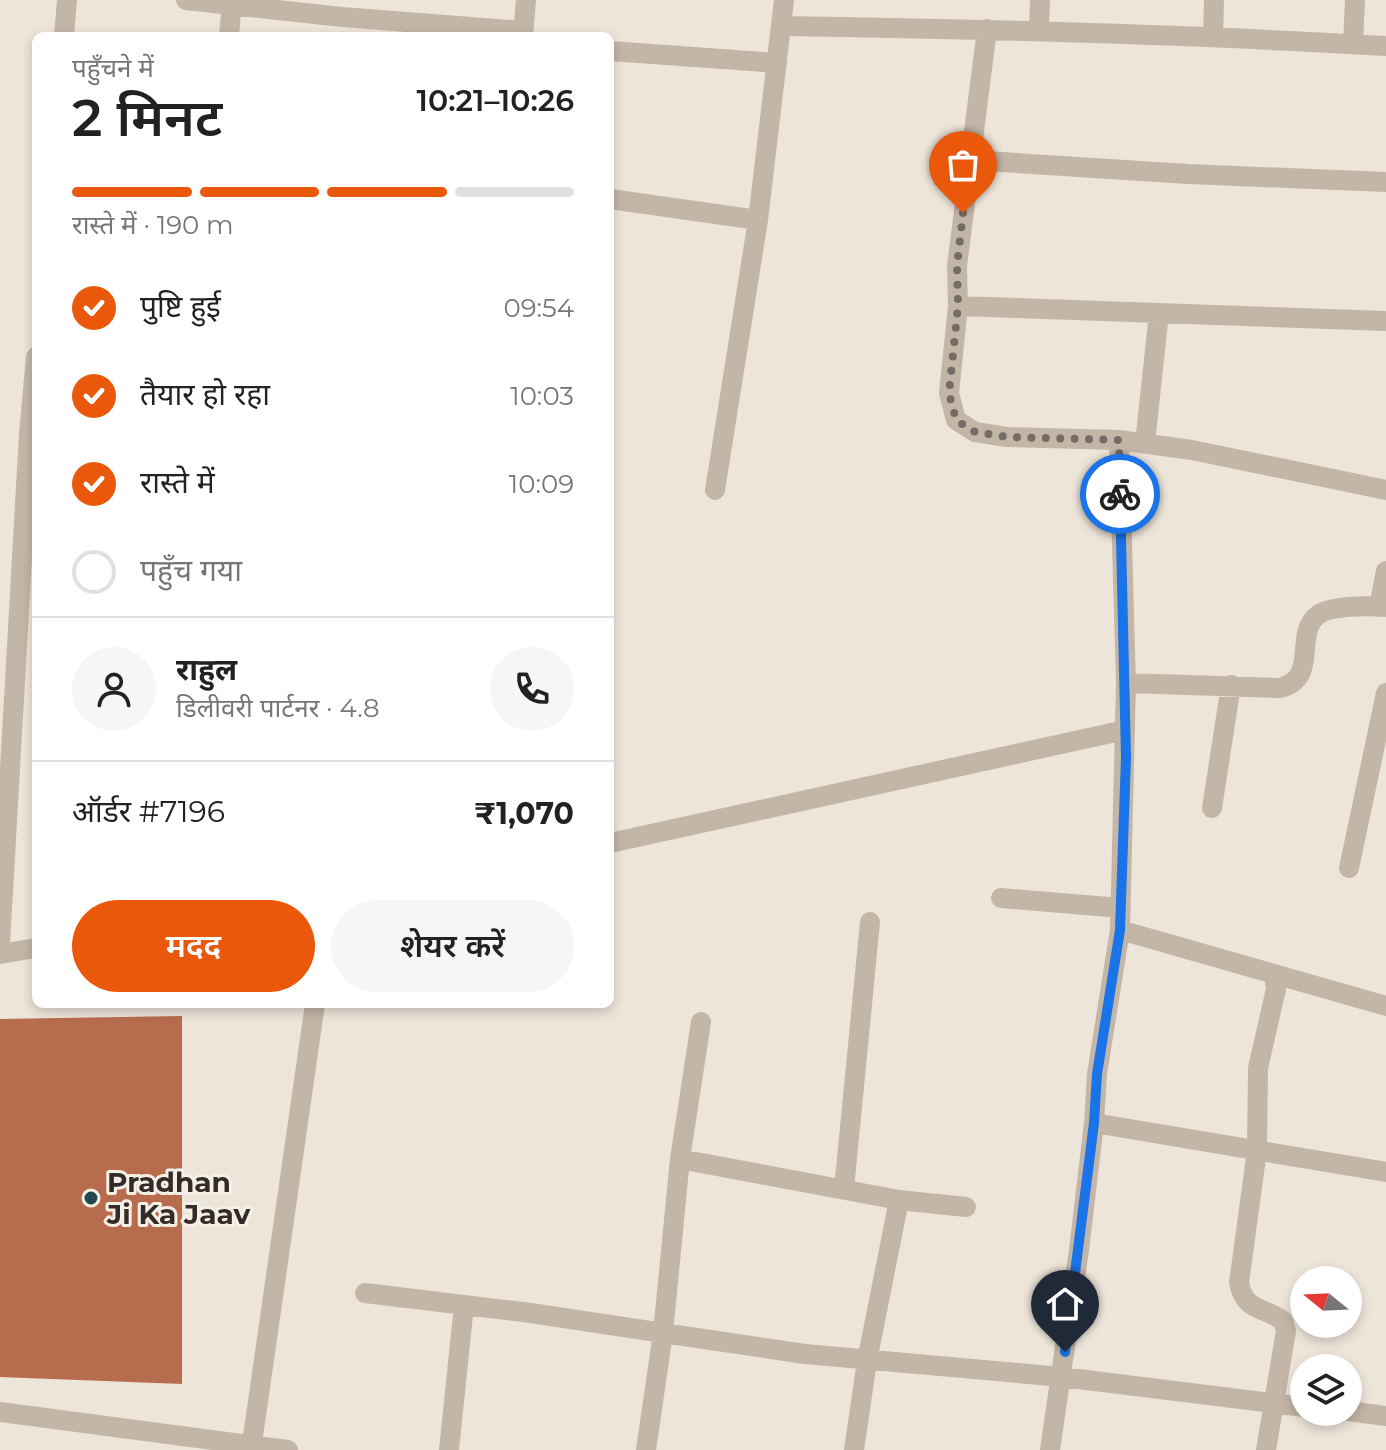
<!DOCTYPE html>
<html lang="hi">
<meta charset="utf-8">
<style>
:root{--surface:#fff;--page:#f6f6f6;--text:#222;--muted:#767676;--line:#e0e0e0;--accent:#ea580c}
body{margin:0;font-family:Montserrat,"Noto Sans Devanagari",sans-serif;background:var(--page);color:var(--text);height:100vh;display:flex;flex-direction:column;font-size:30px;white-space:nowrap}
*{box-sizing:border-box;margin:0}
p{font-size:26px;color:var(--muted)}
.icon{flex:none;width:44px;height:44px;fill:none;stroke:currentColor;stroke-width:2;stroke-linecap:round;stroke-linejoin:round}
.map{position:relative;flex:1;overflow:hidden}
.panel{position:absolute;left:32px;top:32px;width:582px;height:976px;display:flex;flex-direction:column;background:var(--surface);border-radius:12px;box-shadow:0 4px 12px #0003}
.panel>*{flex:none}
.needle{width:52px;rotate:288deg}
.buttons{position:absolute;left:1290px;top:1266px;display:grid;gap:16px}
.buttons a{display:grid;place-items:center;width:72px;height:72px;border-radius:50%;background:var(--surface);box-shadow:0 4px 12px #0003;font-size:40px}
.pin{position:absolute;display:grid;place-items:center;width:68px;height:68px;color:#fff;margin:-82px -34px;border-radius:50% 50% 50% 0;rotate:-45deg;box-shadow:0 0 8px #0007}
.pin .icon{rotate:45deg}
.courier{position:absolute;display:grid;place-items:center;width:80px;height:80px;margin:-40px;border:6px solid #1a73e8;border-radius:50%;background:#fff;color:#222;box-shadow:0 2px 10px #0007}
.head em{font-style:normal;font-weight:600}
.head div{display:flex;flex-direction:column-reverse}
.head{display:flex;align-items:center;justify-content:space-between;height:136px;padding:0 40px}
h1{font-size:52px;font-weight:600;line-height:60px}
.bar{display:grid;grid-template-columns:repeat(4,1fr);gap:12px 8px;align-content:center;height:96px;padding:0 40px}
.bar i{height:10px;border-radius:6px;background:var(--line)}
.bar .on{background:var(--accent)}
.bar p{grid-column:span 4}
.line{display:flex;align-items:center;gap:20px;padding:0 40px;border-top:2px solid var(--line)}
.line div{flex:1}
.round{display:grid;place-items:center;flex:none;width:84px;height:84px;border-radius:42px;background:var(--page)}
ol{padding:0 40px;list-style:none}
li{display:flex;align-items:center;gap:24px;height:88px}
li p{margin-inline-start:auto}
li .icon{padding:8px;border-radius:50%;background:var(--accent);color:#fff;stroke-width:4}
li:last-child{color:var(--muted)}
li i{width:44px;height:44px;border:4px solid var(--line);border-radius:50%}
.action{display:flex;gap:16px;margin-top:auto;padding:16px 40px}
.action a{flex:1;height:92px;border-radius:48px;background:var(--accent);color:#fff;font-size:32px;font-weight:600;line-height:92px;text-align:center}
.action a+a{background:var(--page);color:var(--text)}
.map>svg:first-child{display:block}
.building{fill:#b86c4e}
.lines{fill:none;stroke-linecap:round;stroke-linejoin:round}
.minor{stroke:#c4b6a7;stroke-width:20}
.done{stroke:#746c66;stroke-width:8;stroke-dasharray:0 14.4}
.route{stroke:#1a73e8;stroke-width:10}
.poi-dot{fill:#214a4e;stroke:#f6efe5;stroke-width:3}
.labels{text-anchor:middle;stroke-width:6;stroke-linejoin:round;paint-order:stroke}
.poi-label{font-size:28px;font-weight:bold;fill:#322b27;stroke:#f6efe5;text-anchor:start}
</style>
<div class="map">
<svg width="1386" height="1450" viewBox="0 0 1386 1450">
<rect width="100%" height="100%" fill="#eee5da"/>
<path class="building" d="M182,1016V1384L0,1377V1019Z"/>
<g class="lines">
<path class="minor" d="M186,0L342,17L523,31
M781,26C983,29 1184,34 1386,46
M987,29L957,266L958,306L949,393L956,420L975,432L1007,437L1119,440L1192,450L1386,490
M1039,30L1040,0
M64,36L67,0
M229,36L232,0
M523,36L526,0
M1213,36L1214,0
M1353,44L1355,0
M610,51L777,63
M970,160L1188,174L1386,182
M610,199L758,220
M958,306L1386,321
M1145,443L1159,313
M715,490L758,220L784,0
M1379,607L1386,571
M1126,683L1280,688C1320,678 1293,633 1318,615C1330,605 1370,606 1386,607
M1212,808L1231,685
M610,843L1125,730
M1349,868L1386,693
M1001,898L1121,908
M1120,930L1274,974L1276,989L1258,1068L1257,1150L1239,1283C1245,1312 1263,1306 1283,1321L1286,1331L1266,1450
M0,945L29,434L36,357
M0,954L36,948
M1274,974L1386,1006
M1094,1123L1386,1172
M680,1159L899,1200L966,1207
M844,1189L870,922
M365,1293L531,1313L663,1333L680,1159L701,1022
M1348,1411L1386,1416
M0,1412L288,1450
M251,1450L315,1004
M449,1450L464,1305
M646,1450L663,1333L805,1354L1062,1377L1304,1407
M854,1450L867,1361L899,1200
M1050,1450L1079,1250L1094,1123L1097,1074L1120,930L1126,683L1119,440"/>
</g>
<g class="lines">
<path class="done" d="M963,213L957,266L958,306L949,393L956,420L975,432L1007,437L1119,440L1120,494"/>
<path class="route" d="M1065,1352L1094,1123L1097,1074L1120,930L1126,757L1120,494"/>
</g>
<circle class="poi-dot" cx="91" cy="1198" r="8"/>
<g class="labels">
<g class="poi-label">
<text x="107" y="1192">Pradhan<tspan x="107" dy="32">Ji Ka Jaav</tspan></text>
</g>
</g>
</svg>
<div class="buttons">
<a><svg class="needle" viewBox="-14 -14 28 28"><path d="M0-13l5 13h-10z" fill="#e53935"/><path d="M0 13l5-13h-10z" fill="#767676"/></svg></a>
<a><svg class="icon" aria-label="layers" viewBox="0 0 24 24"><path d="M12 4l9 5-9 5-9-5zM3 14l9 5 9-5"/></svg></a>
</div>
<div class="pin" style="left:963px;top:213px;background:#ea580c"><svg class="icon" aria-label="bag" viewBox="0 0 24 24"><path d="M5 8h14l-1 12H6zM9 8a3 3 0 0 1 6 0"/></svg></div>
<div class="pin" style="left:1065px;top:1352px;background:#1f2937"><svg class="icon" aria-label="home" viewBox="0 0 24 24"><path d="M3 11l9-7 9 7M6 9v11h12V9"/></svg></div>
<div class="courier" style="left:1120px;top:494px"><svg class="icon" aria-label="bike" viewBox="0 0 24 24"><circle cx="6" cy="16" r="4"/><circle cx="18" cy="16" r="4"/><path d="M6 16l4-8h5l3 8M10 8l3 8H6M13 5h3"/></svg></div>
<section class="panel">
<div class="head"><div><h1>2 मिनट</h1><p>पहुँचने में</p></div><em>10:21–10:26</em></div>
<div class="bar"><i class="on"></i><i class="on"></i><i class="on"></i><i></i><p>रास्ते में · 190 m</p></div>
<ol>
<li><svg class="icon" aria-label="check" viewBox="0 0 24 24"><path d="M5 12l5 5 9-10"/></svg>पुष्टि हुई<p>09:54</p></li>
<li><svg class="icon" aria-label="check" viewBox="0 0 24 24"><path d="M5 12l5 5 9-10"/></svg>तैयार हो रहा<p>10:03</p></li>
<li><svg class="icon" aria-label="check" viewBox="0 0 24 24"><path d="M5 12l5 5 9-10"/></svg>रास्ते में<p>10:09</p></li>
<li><i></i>पहुँच गया</li>
</ol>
<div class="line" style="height:144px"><a class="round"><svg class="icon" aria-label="person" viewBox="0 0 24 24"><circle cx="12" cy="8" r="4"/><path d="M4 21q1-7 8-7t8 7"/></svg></a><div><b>राहुल</b><p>डिलीवरी पार्टनर · 4.8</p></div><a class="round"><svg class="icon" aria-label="phone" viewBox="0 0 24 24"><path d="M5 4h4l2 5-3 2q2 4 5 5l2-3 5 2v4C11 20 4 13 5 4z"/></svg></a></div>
<div class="line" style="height:104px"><div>ऑर्डर #7196</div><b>₹1,070</b></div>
<div class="action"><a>मदद</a><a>शेयर करें</a></div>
</section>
</div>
